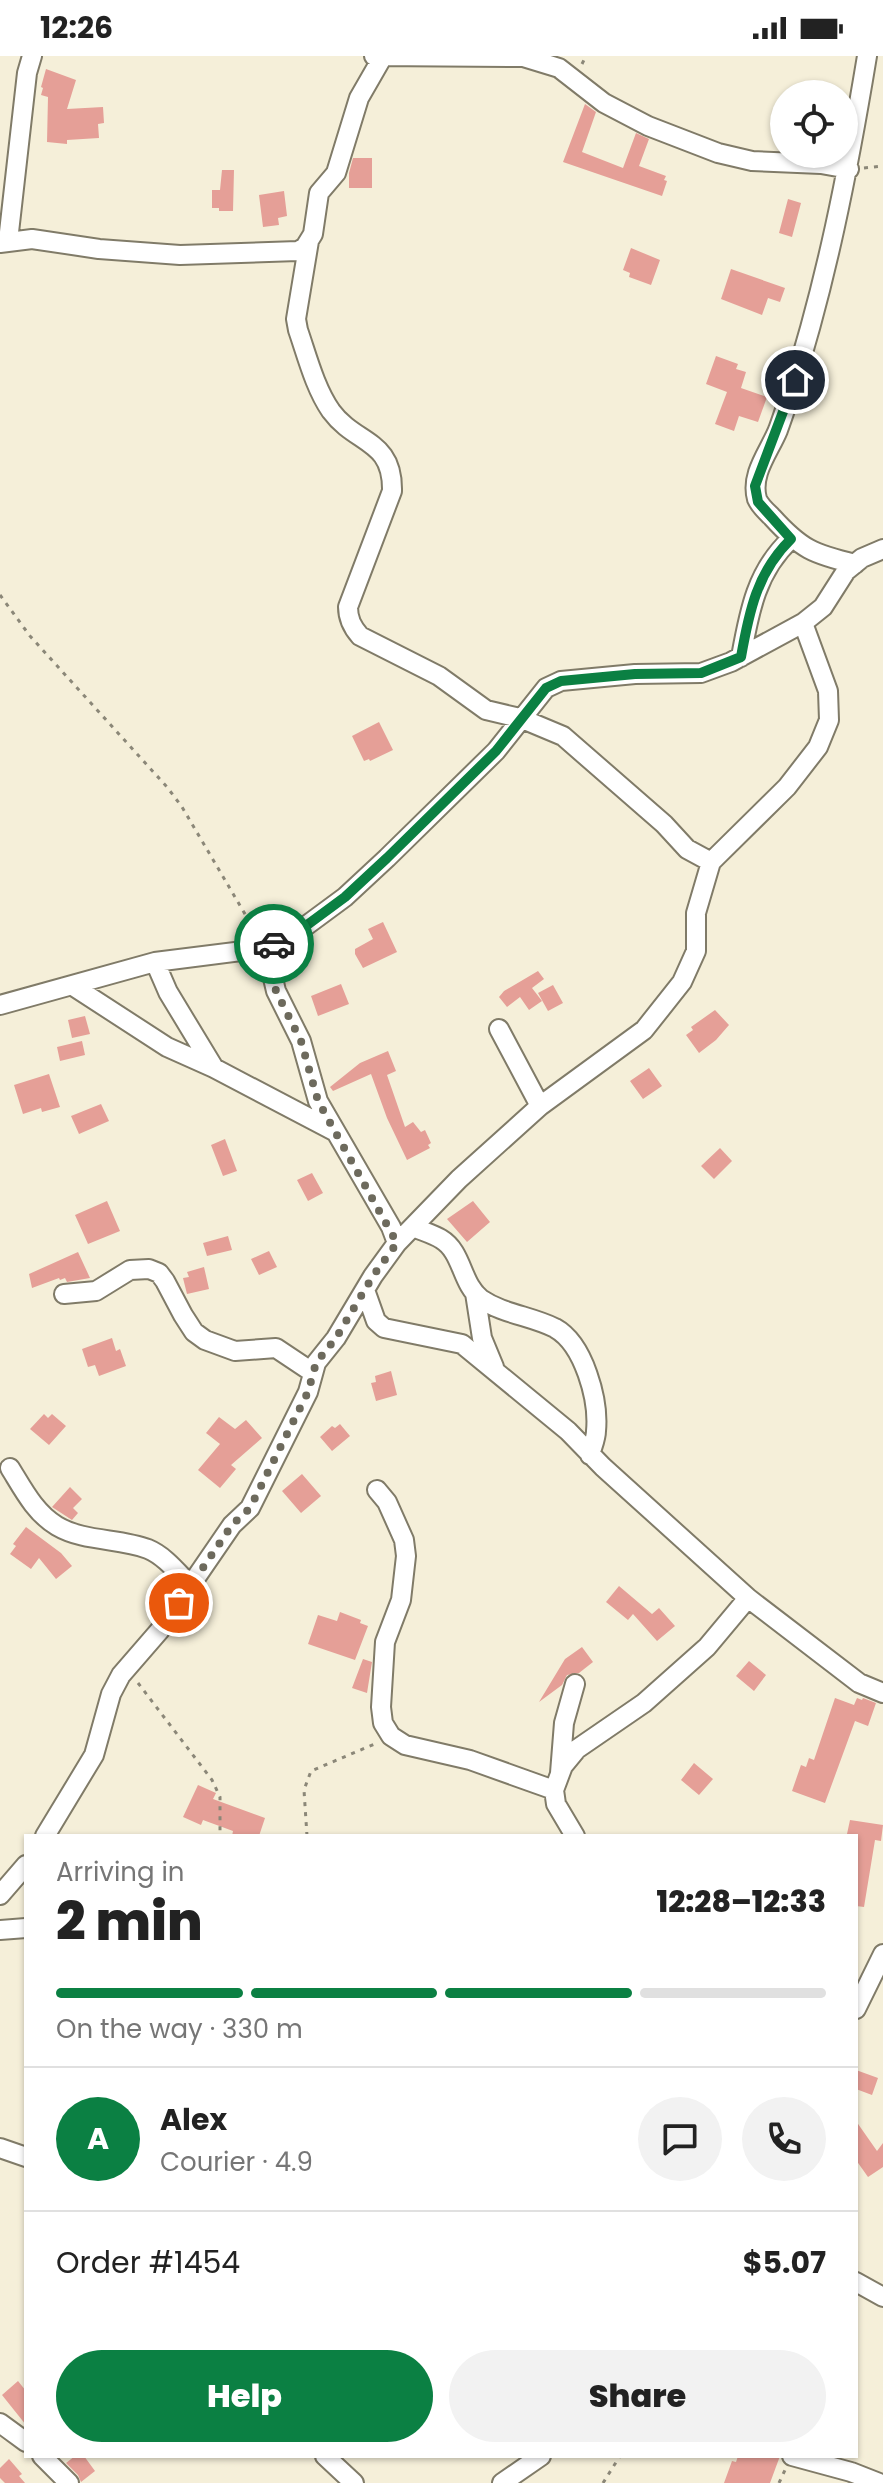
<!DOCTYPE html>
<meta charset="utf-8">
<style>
:root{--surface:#fff;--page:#f2f2f2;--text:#222;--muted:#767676;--line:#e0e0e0;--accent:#0b8043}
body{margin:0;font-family:Poppins,sans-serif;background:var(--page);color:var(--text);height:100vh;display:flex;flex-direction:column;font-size:30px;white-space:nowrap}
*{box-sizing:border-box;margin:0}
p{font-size:26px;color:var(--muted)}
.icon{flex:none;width:44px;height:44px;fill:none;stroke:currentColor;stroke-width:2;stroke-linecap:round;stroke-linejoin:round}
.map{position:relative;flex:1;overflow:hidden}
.details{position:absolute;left:24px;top:1778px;width:834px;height:624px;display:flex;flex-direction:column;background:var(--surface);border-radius:0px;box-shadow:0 2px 6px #0004}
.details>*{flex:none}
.tools{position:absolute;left:770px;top:24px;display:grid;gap:16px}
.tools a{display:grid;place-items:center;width:88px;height:88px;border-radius:50%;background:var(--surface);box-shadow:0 2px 6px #0004;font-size:40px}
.pin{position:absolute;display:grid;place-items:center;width:68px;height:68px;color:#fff;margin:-34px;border:4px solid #fff;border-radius:50%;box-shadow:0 2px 8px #0007}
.courier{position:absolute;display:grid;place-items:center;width:80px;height:80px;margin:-40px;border:6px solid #0b8043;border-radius:50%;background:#fff;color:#222;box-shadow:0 2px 10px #0007}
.overview em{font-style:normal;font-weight:800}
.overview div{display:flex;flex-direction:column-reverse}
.overview{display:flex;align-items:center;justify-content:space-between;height:136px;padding:0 32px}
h1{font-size:52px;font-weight:800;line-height:60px}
.bar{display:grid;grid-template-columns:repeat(4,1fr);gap:12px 8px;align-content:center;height:96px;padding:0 32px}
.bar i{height:10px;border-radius:6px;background:var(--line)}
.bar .selected{background:var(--accent)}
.bar p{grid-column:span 4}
.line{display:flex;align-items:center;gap:20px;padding:0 32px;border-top:2px solid var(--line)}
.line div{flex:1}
.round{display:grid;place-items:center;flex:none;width:84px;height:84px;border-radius:42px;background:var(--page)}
.button{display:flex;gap:16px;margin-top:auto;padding:16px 32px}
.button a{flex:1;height:92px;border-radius:48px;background:var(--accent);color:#fff;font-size:32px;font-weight:800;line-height:92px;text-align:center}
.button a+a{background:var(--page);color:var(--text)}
.status{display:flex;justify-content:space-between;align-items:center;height:56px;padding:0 40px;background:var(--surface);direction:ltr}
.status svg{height:22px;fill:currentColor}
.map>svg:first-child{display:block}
.building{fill:#e59f97}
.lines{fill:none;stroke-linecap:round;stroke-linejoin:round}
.minor-casing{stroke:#807b68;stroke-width:22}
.path{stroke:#8b8778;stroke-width:3;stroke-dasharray:4 6;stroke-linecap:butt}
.minor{stroke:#fff;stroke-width:18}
.done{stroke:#6d6a5d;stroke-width:8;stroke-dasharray:0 14.4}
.route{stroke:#0b8043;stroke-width:10}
</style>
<div class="status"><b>12:26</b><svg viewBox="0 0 49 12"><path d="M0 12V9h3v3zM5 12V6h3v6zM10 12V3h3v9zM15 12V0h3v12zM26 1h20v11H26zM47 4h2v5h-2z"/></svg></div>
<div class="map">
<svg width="883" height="2427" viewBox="0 0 883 2427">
<rect width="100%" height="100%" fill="#f5efd9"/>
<path class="building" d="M46,13L76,24L67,53L103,51L104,67L98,68L99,82L67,84V88L47,86L48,41L41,39L43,32L41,31Z
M585,48L596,56L582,96L623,112L636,77L649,83L639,110L666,120L664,124L667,125L662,140L563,106Z
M353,102H372V132H349V117Z
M222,114H234L233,155H219V152H212V134H220Z
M284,135L287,160L278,162L279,169L263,171L259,139Z
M788,143L801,147L792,181L779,177Z
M631,192L660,204L651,229L629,221L630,217L623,214Z
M731,213L785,232L780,246L768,242L762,259L721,243Z
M716,300L738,308L736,313L746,316L741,332L767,341L758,366L739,360L734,375L715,368L727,336L706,328Z
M379,666L393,694L370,705L369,703L364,705L352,680Z
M383,866L397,896L363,912L355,898V893L373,883L368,873Z
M538,915L544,923L532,932L542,945L529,954L520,941L507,951L499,941L504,935Z
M341,928L349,948L318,960L311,940Z
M553,929L563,947L548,955L538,937Z
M715,954L729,969L716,984L699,997L686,979L693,974L691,971Z
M85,960L90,978L72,982L68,964Z
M82,985L85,999L60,1005L57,991Z
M388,995L396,1015L387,1019L405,1071L413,1066L421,1076L425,1074L431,1087L428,1089L430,1092L407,1104L387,1062L371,1018L333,1035L330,1031L360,1007Z
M649,1012L662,1030L643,1043L630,1025Z
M49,1018L60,1051L42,1056L41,1052L23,1058L14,1029Z
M101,1048L109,1065L79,1078L71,1060Z
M225,1083L237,1115L223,1120L211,1089Z
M720,1092L732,1105L714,1123L701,1110Z
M312,1117L323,1137L308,1145L297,1124Z
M107,1145L120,1175L88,1188L75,1159Z
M473,1145L490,1166L467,1186L447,1163Z
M228,1180L232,1194L207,1200L203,1187Z
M269,1195L277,1211L259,1219L251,1203Z
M78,1196L90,1222L67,1226L65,1222L60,1224L59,1222L32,1232L29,1218Z
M204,1211L209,1233L187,1238L183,1222L189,1221L187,1216Z
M112,1282L116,1295L120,1293L126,1310L99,1320L95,1309L88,1311L82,1293Z
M391,1315L397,1339L376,1345L371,1327L376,1326L375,1320Z
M44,1358L48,1362L52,1358L66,1370L49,1389L30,1373Z
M219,1361L235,1373L246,1364L262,1382L231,1409L236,1413L220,1432L198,1414L220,1388L206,1377Z
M340,1368L350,1380L332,1395L320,1381L332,1370L335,1372Z
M302,1418L321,1440L301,1457L282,1435Z
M70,1431L82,1443L73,1452L78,1457L72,1464L52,1451Z
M26,1471L61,1497L72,1510L56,1523L39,1502L31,1513L10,1498L16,1490L13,1488Z
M619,1530L652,1558L659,1552L675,1570L657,1585L633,1558L628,1564L606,1546Z
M340,1556L361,1564L360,1567L368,1570L355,1604L308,1588L318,1559L337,1565Z
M582,1591L593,1606L579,1617L567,1619L562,1629L539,1646L565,1603Z
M363,1603L372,1606L367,1637L352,1632Z
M749,1605L766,1619L754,1635L736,1620Z
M835,1642L854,1649L857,1642L862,1644L863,1642L876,1647L868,1670L855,1665L825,1747L792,1735L801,1709L806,1711L809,1702L814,1704Z
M694,1707L713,1723L699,1739L681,1724Z
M198,1729L216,1737L213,1743L265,1762L259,1780H232L233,1775L203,1764L201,1769L183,1761Z
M850,1764L883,1769L881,1785L875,1784L864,1851L856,1850V1780L847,1778Z
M856,2014L878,2022L872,2039L856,2033Z
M856,2065L877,2095L883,2087V2111L868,2121L856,2104Z
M18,2325L26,2335V2369L2,2339Z
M75,2400H84L95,2415L81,2426L78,2419L66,2407Z
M738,2400H780L770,2427H724L732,2405L736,2406Z
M9,2403L22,2418L19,2420L25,2427H5L0,2422V2412Z"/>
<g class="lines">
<defs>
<path id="minor" d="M374,0L523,1L559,12L604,47L648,70L718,97L752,105L821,108L849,113
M8,185L27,17L32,0
M309,185L296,263L298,274C307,300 315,332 331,355C356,389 393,383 392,435L348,551C348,563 352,571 360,580L439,620L486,654L520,662L563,680L664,768L687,793L711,806
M0,187L32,183L99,193L180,199L298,195L305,191L313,178L319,137L336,117L359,42L382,2
M855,508C813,498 801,493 772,461C767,456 760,450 757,443C750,418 769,396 778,374C782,363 786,351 790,339C826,228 848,115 867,0
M741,601C749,557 756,515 791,483
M155,906L168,936L214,1012
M73,930L167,991L214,1012L334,1075
M0,949L155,906L266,892L303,872L345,841L387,802L496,695L546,632L561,625L635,618L701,617L731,606L803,567L823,551L846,515L862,502L883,493
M499,973L540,1050
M413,1171C422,1175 433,1178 441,1183C463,1196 461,1228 481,1243C503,1258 531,1260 555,1272C584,1288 599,1344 596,1375C596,1383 592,1391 590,1399
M397,1187L459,1123L540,1050L644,974L682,926L696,895V857L711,806L787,731L818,691L829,664L828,635L803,567
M365,1234L376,1265L384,1272L462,1288L568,1375L603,1411L748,1542L859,1627L883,1637
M475,1237L482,1282L494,1311
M64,1238L96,1235L130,1214L149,1213L159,1217L165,1225L183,1259L194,1276L205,1284L235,1295L276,1292L312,1316
M10,1412C23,1433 35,1457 57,1470C84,1486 120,1482 148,1493C165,1500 178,1517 191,1530
M377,1434L387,1446L404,1484L406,1500L401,1544L385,1586L381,1651L383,1667L391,1680L405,1689L470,1704L554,1734
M560,1717L564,1667L575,1628
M45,1780L94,1699L111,1638L121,1619L160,1574L232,1469L250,1452L308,1336L316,1307L336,1282L373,1220L397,1187L391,1171L318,1045L301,985L276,935L266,892
M575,1780L556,1748L554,1734L563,1710L577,1693L644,1647L707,1591L748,1542
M0,1839L26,1809
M0,1874L26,1872
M856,1953L883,1898
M0,2092L26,2101
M856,2226L883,2241
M0,2367L26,2386
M42,2400L69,2427
M325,2400L354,2427
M792,2400L851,2416L879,2427
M502,2427L541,2400"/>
</defs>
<use href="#minor" class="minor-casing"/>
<path class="path" d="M582,8L586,0
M864,112L883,110
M0,539L30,580L167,731L182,751L255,875
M138,1627L212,1724L220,1741V1780
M307,1780L304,1734L311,1715L377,1687
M603,2427L620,2400
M779,2427L785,2414"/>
<use href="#minor" class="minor"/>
</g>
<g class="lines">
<path class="done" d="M179,1547L232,1469L250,1452L308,1336L316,1307L336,1282L373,1220L397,1187L318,1045L301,985L276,935L266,892L274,888"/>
<path class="route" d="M274,888L303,872L345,841L387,802L496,695L546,632L561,625L635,618L701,617L741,601C749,556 757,516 791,483L758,446L755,430L795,324"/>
</g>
</svg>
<div class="tools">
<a><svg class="icon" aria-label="locate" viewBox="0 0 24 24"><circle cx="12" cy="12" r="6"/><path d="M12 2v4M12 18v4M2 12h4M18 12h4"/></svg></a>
</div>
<div class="pin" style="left:179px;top:1547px;background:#ea580c"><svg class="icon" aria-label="bag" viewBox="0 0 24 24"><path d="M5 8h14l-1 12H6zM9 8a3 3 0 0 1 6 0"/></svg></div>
<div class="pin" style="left:795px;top:324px;background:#1f2937"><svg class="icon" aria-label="home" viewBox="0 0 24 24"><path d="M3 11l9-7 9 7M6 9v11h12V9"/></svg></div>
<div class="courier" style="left:274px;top:888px"><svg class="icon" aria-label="car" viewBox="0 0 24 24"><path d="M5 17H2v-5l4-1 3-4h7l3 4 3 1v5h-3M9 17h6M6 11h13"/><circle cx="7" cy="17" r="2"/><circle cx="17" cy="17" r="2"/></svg></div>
<section class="details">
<div class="overview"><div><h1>2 min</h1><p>Arriving in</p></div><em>12:28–12:33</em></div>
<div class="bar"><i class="selected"></i><i class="selected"></i><i class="selected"></i><i></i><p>On the way · 330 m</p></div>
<div class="line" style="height:144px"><b class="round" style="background:var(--accent);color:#fff">A</b><div><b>Alex</b><p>Courier · 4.9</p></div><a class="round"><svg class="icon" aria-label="chat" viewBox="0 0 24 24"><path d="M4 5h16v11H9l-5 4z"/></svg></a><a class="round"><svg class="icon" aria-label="phone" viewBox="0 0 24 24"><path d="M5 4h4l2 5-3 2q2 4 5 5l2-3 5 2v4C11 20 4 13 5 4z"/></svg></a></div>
<div class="line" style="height:104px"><div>Order #1454</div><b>$5.07</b></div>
<div class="button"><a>Help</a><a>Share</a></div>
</section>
</div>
